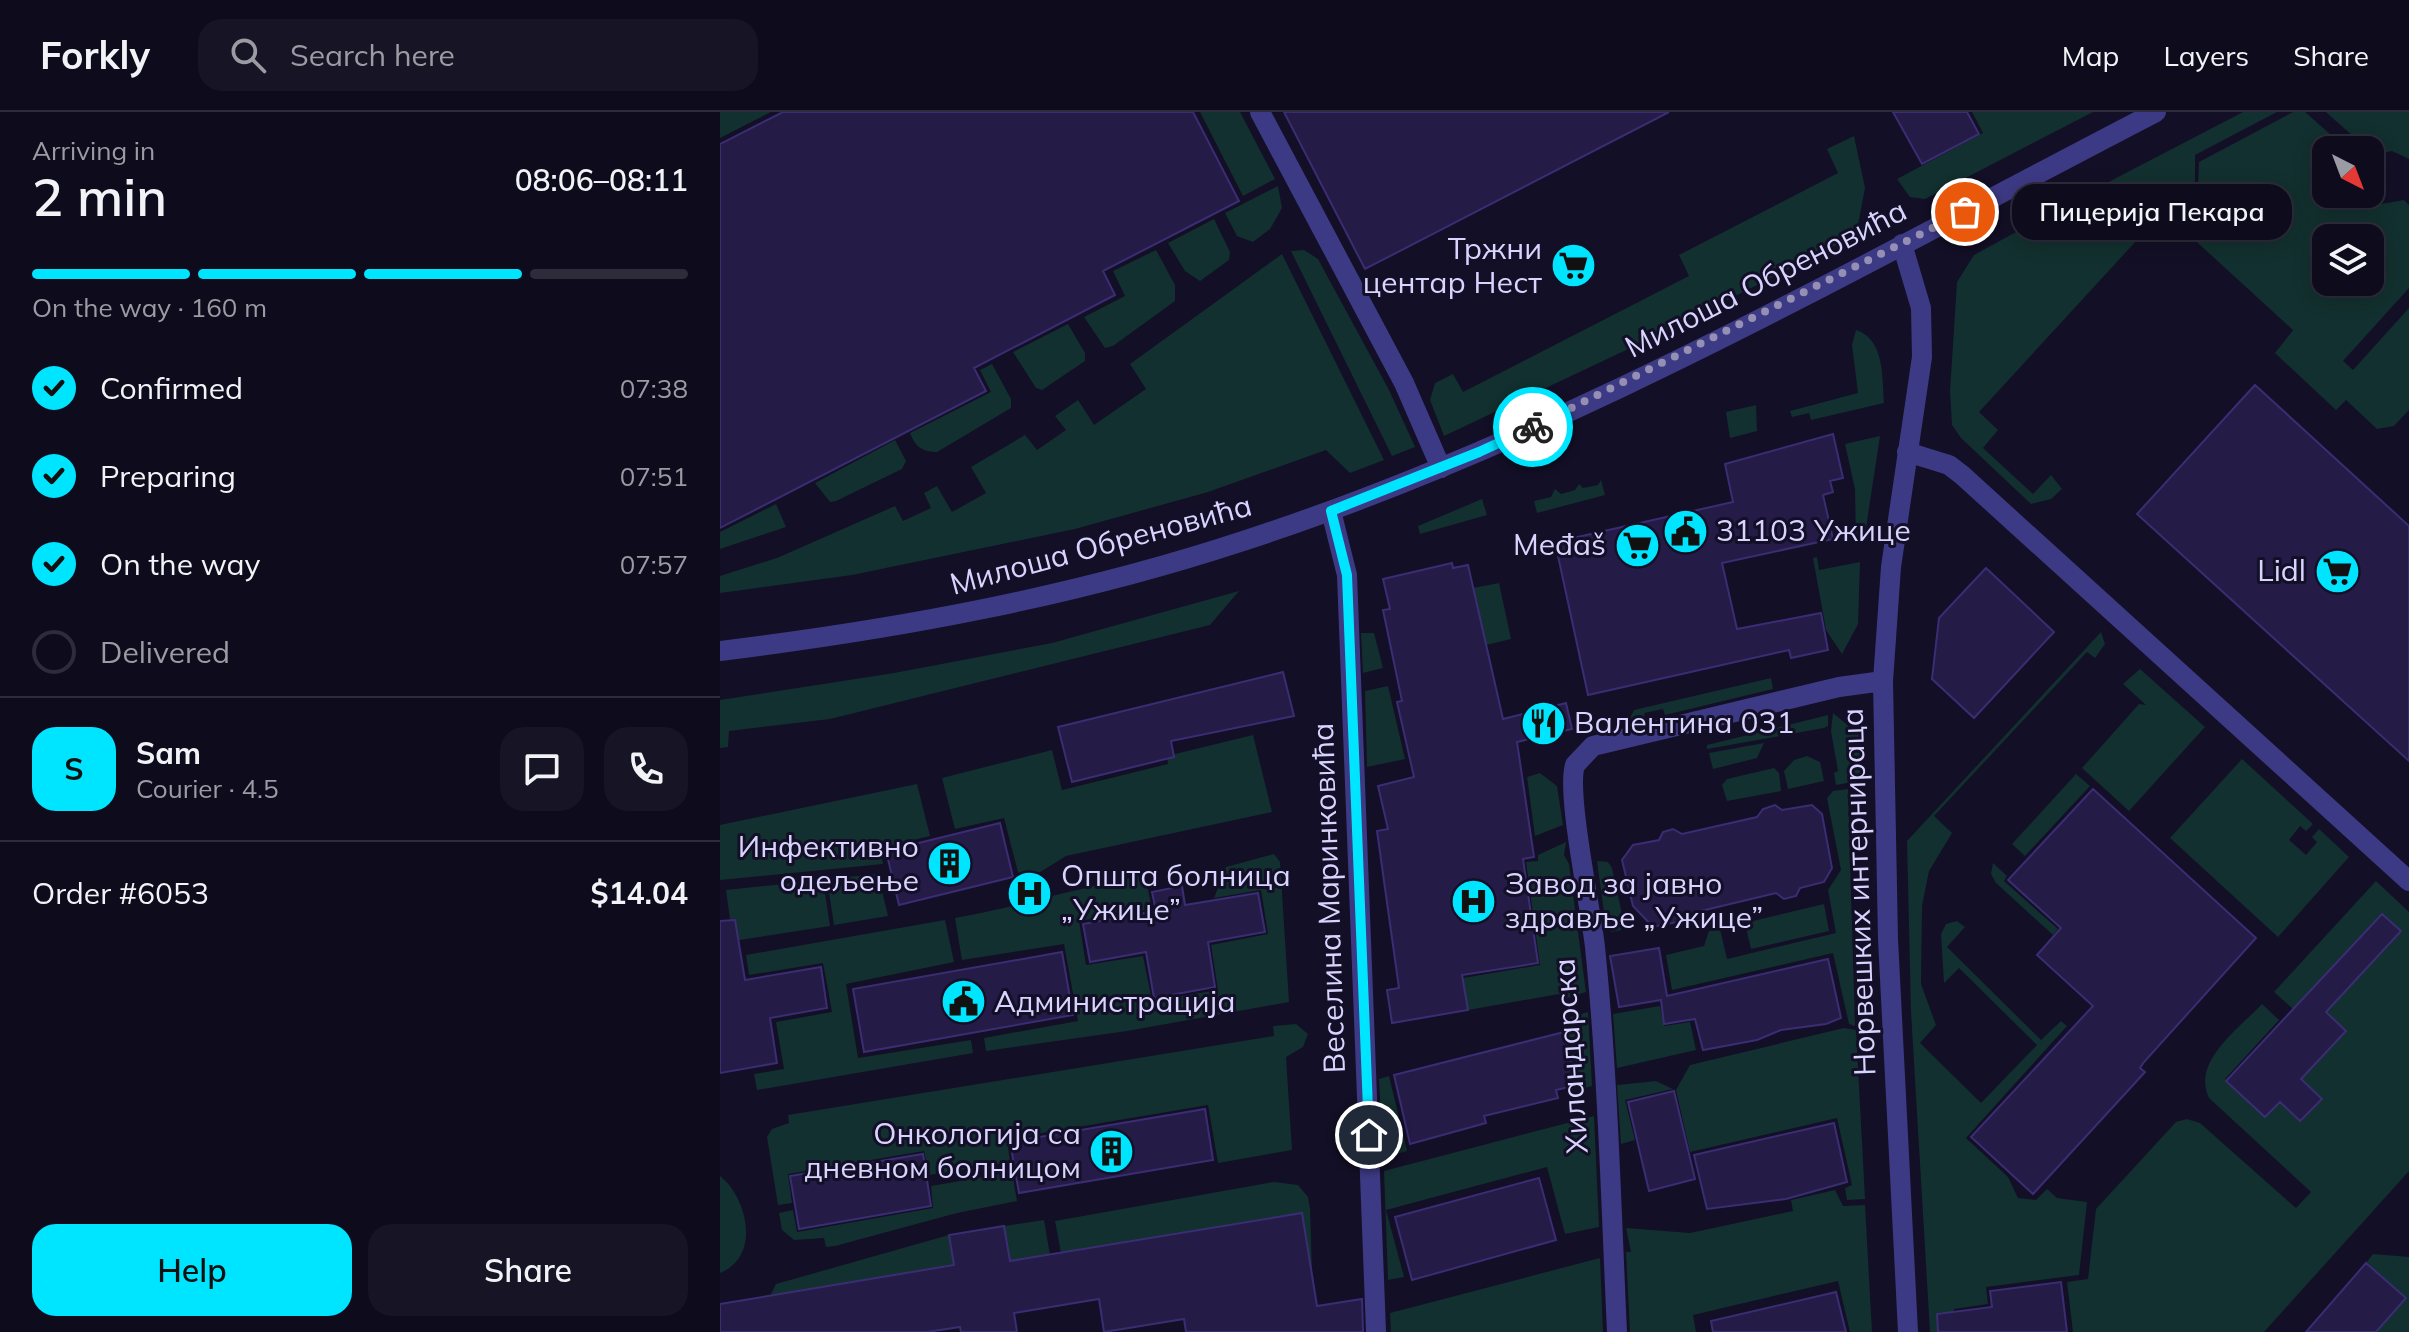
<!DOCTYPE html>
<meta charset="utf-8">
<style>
:root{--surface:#0e0b1c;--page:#171425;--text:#f1f3f6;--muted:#9b9ba3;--line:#2e2b3b;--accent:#00e5ff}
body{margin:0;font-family:Mulish,sans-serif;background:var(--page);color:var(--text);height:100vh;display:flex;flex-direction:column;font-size:30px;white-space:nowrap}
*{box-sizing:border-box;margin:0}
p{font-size:26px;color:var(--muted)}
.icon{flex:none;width:44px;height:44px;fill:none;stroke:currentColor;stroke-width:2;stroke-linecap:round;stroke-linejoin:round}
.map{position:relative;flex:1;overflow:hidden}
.side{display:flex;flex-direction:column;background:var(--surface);width:720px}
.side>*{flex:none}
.needle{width:52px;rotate:138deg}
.fabs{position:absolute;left:1592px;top:24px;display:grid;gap:16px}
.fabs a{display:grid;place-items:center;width:72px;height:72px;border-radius:16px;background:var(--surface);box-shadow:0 4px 20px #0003,0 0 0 2px var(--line);font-size:40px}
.pin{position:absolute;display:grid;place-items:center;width:68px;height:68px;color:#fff;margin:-34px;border:4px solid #fff;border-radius:50%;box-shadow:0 2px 8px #0007}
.courier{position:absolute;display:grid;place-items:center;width:80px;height:80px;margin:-40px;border:6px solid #00e5ff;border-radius:50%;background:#fff;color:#222;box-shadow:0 2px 10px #0007}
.bubble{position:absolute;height:56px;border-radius:24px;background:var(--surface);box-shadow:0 4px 20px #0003,0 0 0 2px var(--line);font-size:26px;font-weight:600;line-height:56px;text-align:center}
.overview em{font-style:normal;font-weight:600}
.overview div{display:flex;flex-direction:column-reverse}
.overview{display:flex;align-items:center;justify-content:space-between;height:136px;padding:0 32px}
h1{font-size:52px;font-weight:600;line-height:60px}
.bar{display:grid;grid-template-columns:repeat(4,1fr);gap:12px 8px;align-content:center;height:96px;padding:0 32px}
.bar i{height:10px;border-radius:6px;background:var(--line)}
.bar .current{background:var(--accent)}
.bar p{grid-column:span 4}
.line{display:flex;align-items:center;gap:20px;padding:0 32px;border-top:2px solid var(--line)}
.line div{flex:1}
.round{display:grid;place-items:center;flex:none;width:84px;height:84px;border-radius:24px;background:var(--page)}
ol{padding:0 32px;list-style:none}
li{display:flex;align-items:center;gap:24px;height:88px}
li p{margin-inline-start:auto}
li .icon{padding:8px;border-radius:50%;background:var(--accent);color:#111;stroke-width:4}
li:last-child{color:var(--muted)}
li i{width:44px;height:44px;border:4px solid var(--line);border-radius:50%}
.action{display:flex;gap:16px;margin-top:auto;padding:16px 32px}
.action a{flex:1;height:92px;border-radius:24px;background:var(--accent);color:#111;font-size:32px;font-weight:600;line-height:92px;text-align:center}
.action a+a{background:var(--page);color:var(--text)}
header{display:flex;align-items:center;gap:48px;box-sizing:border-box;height:112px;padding:0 40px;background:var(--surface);border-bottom:2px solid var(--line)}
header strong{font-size:38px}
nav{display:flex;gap:44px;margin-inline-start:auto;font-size:28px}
.search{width:560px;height:72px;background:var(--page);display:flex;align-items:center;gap:20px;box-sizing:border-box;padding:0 28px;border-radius:24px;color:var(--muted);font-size:30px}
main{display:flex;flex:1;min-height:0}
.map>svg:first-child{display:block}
.green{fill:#12302f;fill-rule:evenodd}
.building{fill:#241b47;stroke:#3b2d73;stroke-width:2}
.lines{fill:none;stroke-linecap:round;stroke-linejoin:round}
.minor{stroke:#3d3a85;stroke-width:20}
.tertiary{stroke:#3d3a85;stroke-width:20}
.done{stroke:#948fb3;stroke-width:8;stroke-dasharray:0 14.4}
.route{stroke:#00e5ff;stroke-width:10}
.labels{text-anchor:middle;stroke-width:6;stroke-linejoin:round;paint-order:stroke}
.poi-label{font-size:30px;fill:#d9d4ff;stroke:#130f26;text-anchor:end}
.street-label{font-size:30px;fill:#d9d4ff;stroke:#130f26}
</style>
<header>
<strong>Forkly</strong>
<div class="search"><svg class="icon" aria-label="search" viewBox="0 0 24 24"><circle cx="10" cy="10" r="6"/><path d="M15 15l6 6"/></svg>Search here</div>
<nav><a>Map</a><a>Layers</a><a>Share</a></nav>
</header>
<main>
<section class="side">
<div class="overview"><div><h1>2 min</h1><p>Arriving in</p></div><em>08:06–08:11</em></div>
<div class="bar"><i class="current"></i><i class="current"></i><i class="current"></i><i></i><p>On the way · 160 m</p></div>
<ol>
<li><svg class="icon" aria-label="check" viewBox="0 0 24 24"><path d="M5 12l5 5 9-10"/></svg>Confirmed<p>07:38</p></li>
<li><svg class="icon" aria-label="check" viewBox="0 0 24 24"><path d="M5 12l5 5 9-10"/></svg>Preparing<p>07:51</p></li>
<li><svg class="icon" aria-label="check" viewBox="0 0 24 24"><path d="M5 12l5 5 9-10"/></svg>On the way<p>07:57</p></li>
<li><i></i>Delivered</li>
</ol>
<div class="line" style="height:144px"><b class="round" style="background:var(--accent);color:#111">S</b><div><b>Sam</b><p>Courier · 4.5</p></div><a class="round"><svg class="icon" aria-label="chat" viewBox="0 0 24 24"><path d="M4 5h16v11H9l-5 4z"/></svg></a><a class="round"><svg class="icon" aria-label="phone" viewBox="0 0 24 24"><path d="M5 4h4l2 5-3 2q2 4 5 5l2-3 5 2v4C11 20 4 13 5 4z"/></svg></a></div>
<div class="line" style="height:104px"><div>Order #6053</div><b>$14.04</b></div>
<div class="action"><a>Help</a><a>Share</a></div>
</section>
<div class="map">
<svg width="1689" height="1220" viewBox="0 0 1689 1220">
<rect width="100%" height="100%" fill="#130f26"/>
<path class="green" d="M0,0H51L0,26Z
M480,0H520L555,67L523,84Z
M1252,0H1373L1205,87L1190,85L1177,67L1263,21Z
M1523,0H1557L1475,43V71L1442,97L1478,73L1479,50L1573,0H1585L1628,38H1606V82H1647L1661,92L1684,88L1689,93V176L1623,249L1633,258L1689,196V298L1674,314L1657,317L1626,288L1616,298L1555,241L1573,218L1444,100L1422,122L1377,76ZM1606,126H1650V170H1606Z
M1606,0H1689V47L1672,39L1654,43Z
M1134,24L1145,76L1136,123L940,222L724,324L710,288L715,271L733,262L743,280L969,164L959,143L1118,61L1107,37Z
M558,74L562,96L550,117L533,130L517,124L505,101Z
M1371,79L1418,127L1259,300L1278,318L1263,336L1313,382L1331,363L1342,377L1331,387L1311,392L1241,326L1232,313L1230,279L1237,170L1254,143Z
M494,107L510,140L509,148L480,169L465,159L448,131Z
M436,138L455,173V189L393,234L385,236L364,205L405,184L393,159Z
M584,138L598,147L669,278L695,335L672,344L571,139Z
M562,142L664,348L630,361L606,338L488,380L355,417L132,463L0,481V464L57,446L175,394L183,409L211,396L204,381L217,374L232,400L266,381L251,355L305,323L317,338L346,318L335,304L358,288L374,313L426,277L410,252Z
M348,212L365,241V249L322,278L316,276L293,240Z
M1136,218C1165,227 1162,266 1164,291L1091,308L1089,301L1072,305L1070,299L1138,281L1132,233Z
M272,252L291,287V296L217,340C203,340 195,335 190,321L271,280L260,258Z
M1036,293L1037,319L1010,326L1006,300Z
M1160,324L1144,429L1136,430L1135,377L1125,332Z
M175,328L186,349L182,357L116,389L110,390L95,371Z
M881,368L885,383L817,401L814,389L831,385L835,377L841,382L855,378L859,372L863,376L878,373Z
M762,387L767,403L700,422L698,414Z
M56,392L66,415L0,437V420Z
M1097,445L1099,458L1140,450L1138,512L1122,542L1106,518L1093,446Z
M779,471L791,527L766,533L753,476Z
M519,479L490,513L110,607L9,619L8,635L0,636V588L174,561L332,531Z
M1381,520L1385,532L1375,546L1367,540L1214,704L1232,721L1209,759L1202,794L1201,872L1216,913L1200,931L1261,991L1317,933L1239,856L1224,871L1221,822L1226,812L1237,809L1245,815L1227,835L1321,928L1341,909L1347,914L1246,1026L1288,1065L1298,1086L1316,1088L1327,1077L1337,1086L1367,1090L1359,1163L1266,1175L1268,1192L1234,1197L1236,1220H1210L1191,900L1187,729Z
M641,521H654L663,556L643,561Z
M1420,557L1485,615L1409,699L1362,656L1419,592L1426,593L1403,572Z
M1051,566L1053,577L945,603L943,597L924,601L925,607L907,612L914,598Z
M668,574L685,647L647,655L645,579Z
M1113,601L1142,625L1143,668L1116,673L1114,661L1118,659L1111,619Z
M1108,603V614L1104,616L987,637V633Z
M533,623L552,700L346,744L301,772L284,706L235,717L222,666L332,638L342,678L448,652L447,644Z
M1044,631L1037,646L993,657L989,641Z
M1087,644L1100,650L1104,669L1068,677L1064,659L1074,648Z
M1522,647L1593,712L1586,719L1580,714L1569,728L1586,743L1597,730L1592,725L1599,717L1629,745L1558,825L1450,726Z
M1054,656L1059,661L1061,679L1007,689L1002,673L1007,667Z
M820,661L837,674L843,713L815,724L807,665Z
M1356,662L1370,674L1305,744L1292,732Z
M197,672L210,724L160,736L163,752L0,768V713Z
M1128,677L1135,914L1129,912L1113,841L952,878L946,843L984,834L989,819L1000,817L1007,847L1116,821L1108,778L1121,758L1107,686L1113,679Z
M846,730L844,743L849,752L866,880L841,888L839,882L748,898L743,866L820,853L806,750L818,749V743Z
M554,742L560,750L569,890L407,919L266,939L264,926L358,909L344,832L242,848L235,806C300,794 361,775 425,763L432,797L359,809L366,853L423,844L432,889L498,878L491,833L548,822L541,778L494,786L506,755Z
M877,749L888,750L892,756L904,811L901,818L891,820L886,815Z
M1273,751L1287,764L1284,769L1338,817L1333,823L1276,771L1271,762Z
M158,762L168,804L114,813L107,767Z
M103,768L110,814L13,829L6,778Z
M1656,769L1689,800V1059L1544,1220H1353L1347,1170L1368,1167L1376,1097L1456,1010L1467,1007L1480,1011L1576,1096L1591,1080L1489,986C1471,949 1520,916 1542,892L1559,908L1505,967L1545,1005L1560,990L1581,1009L1601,987L1581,967L1606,900L1681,819L1661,802L1573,897L1554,880Z
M1104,792L1109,819L1031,837L1025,811Z
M225,808L234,850L126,872L138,946L251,928L253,941L37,978L34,962L64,957L56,910L112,900L103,851L29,863L26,843Z
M940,894L944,914L970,910L976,938L897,956L893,902Z
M868,900L872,974L862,977L845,907Z
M576,912L588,922L583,935L566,945L572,1038L498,1051L488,993L287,1027L290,1050L209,1063L204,1039L68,1062L72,1091L58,1093L47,1025L52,1017L69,1011L68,1003L554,924L553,914Z
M1124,916L1136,918L1145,1087L1127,1088L1125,1076L1132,1073L1117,1006L970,1040L956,978L970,953Z
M669,964L687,1039L663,1046L659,967Z
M936,969L953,977L905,988L915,1028L901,1032L897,973Z
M874,1004L879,1115L845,1122L827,1055L666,1098L684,1165L668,1168L664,1059Z
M292,1060L297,1089L237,1101L115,1134L106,1135L104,1126L74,1128L62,1118L59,1101L73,1098L77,1120L213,1096L211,1074Z
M0,1064C28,1086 41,1145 0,1161Z
M554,1070L578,1073L588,1085L590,1096L592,1162L581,1101L341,1141L335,1109Z
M1115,1078L1123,1094L1145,1093L1152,1220H1130L1118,1169L973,1203L976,1220H910L906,1140H911L906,1116L970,1121L1073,1099L1071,1088Z
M324,1108L330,1143L290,1149L284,1114Z
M229,1123L234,1153L50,1184L56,1172Z
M1653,1142L1689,1145V1220H1656L1685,1186L1646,1151Z
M880,1146L883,1220H671L670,1201Z"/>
<path class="building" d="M63,0H473L519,89L383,159L395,183L254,256L266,279L0,416V32Z
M564,0H949L645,157Z
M1173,0H1247L1259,22L1202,52Z
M1535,273L1689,414V649L1417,402Z
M1113,322L1123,366L1110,369L1113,380L1103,383L1113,427L1002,451L1017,517L1101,501L1108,538L1071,546L1069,538L868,583L835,430L1013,390L1005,352Z
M732,451L733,456L748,453L783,607L846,591L852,617L797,630L814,745L803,747L818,851L742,863L748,898L672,911L667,878L679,876L657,719L668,717L658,674L694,665L677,590L682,589L663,498L670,497L663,467Z
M1266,456L1334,520L1254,606L1212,567L1219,506Z
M563,560L574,604L451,629L454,645L352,670L338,615Z
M1373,677L1536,826L1424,950L1420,956L1425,960L1313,1082L1251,1025L1373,894L1317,843L1341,816L1288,768Z
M1055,693L1062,698L1092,693L1102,702L1112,756L1104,770L1080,776L1076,784L1064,787L1056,781L981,799L976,806L933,815L913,794L902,748L913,733L939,728L943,720L953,717L962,722L1037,705L1043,697Z
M280,711L293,765L179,793L166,739Z
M462,774L465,793L538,781L545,820L488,830L495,875L434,886L426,840L370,850L363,812L436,799L432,780Z
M1662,802L1681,819L1606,900L1626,919L1581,967L1602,987L1580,1009L1560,990L1545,1005L1506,969Z
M15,808L25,868L101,855L107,896L50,906L57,951L0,961V809Z
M939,836L947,884L1108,847L1121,906L1106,912L1061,918L1037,928L983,938L975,907L944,912L941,888L899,895L890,844Z
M342,840L353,903L144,940L133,877Z
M844,920L857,973L836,978L838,986L764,1004L766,1011L690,1032L674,963Z
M954,979L975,1067L929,1079L908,990Z
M485,997L493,1048L299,1081L290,1030Z
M1114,1011L1127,1070L1066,1087L987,1097L974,1043Z
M203,1042L211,1094L79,1117L70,1064Z
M819,1066L836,1128L692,1168L675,1105Z
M582,1101L597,1194L642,1187L643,1220H466L464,1207L384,1220L379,1187L294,1201L297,1220H241L240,1215L207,1220H0V1192L234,1153L229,1123L284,1114L290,1149Z
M1646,1151L1686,1186L1656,1220H1586Z
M1341,1170L1347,1220H1218L1217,1202L1272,1195L1270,1179Z
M1116,1180L1126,1220H993L991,1209Z"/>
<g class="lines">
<path class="minor" d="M540,0L684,271L721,356
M1182,132L1201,196L1202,245L1171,455L1163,569L1168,827L1188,1220
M1187,340L1229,353L1242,363L1689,769
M611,399L627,463L656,1220
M897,1220C891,1092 888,963 875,835C871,797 846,681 855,653L873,634L1119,575L1163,569"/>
<path class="tertiary" d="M0,539C178,517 353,485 523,429C843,325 1138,154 1436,0"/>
</g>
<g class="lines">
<path class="done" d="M813,315L1245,100"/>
<path class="route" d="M649,1023L627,463L611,399L759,340L813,315"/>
</g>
<defs>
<symbol id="supermarket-disc" viewBox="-11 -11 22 22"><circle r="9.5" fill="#00e5ff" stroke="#130f26"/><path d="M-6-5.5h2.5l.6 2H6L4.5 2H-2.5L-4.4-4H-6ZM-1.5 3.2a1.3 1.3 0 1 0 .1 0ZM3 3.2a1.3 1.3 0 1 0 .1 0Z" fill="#111"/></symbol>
<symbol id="civic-disc" viewBox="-11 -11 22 22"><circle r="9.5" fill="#00e5ff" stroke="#130f26"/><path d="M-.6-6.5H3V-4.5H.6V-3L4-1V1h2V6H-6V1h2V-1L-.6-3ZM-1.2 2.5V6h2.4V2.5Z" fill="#111"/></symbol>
<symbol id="restaurant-disc" viewBox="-11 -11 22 22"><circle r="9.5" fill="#00e5ff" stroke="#130f26"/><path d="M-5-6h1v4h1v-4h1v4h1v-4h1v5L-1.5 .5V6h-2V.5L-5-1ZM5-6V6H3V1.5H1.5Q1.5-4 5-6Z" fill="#111"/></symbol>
<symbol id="building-disc" viewBox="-11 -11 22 22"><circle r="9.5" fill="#00e5ff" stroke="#130f26"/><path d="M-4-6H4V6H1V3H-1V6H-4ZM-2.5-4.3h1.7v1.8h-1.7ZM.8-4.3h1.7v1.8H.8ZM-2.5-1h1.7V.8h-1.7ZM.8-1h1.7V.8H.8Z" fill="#111"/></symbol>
<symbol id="hospital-disc" viewBox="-11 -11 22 22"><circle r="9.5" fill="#00e5ff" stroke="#130f26"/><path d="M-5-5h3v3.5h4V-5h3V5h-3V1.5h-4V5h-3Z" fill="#111"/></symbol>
</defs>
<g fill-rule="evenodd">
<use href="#supermarket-disc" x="828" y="128" width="51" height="51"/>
<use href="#civic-disc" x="940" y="394" width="51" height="51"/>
<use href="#supermarket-disc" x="892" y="408" width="51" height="51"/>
<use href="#supermarket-disc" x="1592" y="434" width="51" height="51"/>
<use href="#restaurant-disc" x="798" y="586" width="51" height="51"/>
<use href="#building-disc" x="204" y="726" width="51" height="51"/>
<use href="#hospital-disc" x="284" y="756" width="51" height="51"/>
<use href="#hospital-disc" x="728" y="764" width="51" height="51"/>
<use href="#civic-disc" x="218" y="864" width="51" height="51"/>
<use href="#building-disc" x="366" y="1014" width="51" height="51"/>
</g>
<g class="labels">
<g class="poi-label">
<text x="822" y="147">Тржни<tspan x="822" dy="34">центар Нест</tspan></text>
<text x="996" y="429" text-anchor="start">31103 Ужице</text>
<text x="886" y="443">Međaš</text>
<text x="1586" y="469">Lidl</text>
<text x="854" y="621" text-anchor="start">Валентина 031</text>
<text x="199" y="745">Инфективно<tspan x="199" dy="34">одељење</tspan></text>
<text x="341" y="774" text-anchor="start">Општа болница<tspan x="341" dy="34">„Ужице”</tspan></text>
<text x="785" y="782" text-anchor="start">Завод за јавно<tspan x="785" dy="34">здравље „Ужице”</tspan></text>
<text x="274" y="900" text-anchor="start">Администрација</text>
<text x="361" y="1032">Онкологија са<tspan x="361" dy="34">дневном болницом</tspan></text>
</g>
<g class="street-label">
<text transform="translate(1046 167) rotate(-27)" y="10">Милоша Обреновића</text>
<text transform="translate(381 433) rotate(-15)" y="10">Милоша Обреновића</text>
<text transform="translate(1139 780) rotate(-92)" y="10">Норвешких интернираца</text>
<text transform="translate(609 786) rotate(-92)" y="10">Веселина Маринковића</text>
<text transform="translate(851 944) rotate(-94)" y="10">Хиландарска</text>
</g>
</g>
</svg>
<div class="fabs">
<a><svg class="needle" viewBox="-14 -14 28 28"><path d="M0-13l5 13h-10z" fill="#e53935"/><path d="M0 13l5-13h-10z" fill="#9b9ba3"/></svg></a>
<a><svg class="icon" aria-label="layers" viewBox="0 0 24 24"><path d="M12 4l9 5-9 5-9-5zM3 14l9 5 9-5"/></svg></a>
</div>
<div class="pin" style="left:1245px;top:100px;background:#ea580c"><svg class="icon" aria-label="bag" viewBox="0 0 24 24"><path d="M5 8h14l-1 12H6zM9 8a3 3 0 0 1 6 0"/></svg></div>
<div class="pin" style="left:649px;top:1023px;background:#1f2937"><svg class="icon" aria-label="home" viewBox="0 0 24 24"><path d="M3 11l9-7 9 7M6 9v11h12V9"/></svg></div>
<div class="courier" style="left:813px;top:315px"><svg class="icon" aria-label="bike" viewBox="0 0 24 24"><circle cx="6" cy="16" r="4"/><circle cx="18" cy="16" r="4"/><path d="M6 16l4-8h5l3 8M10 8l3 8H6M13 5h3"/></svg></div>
<div class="bubble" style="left:1292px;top:72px;width:280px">Пицерија Пекара</div>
</div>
</main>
